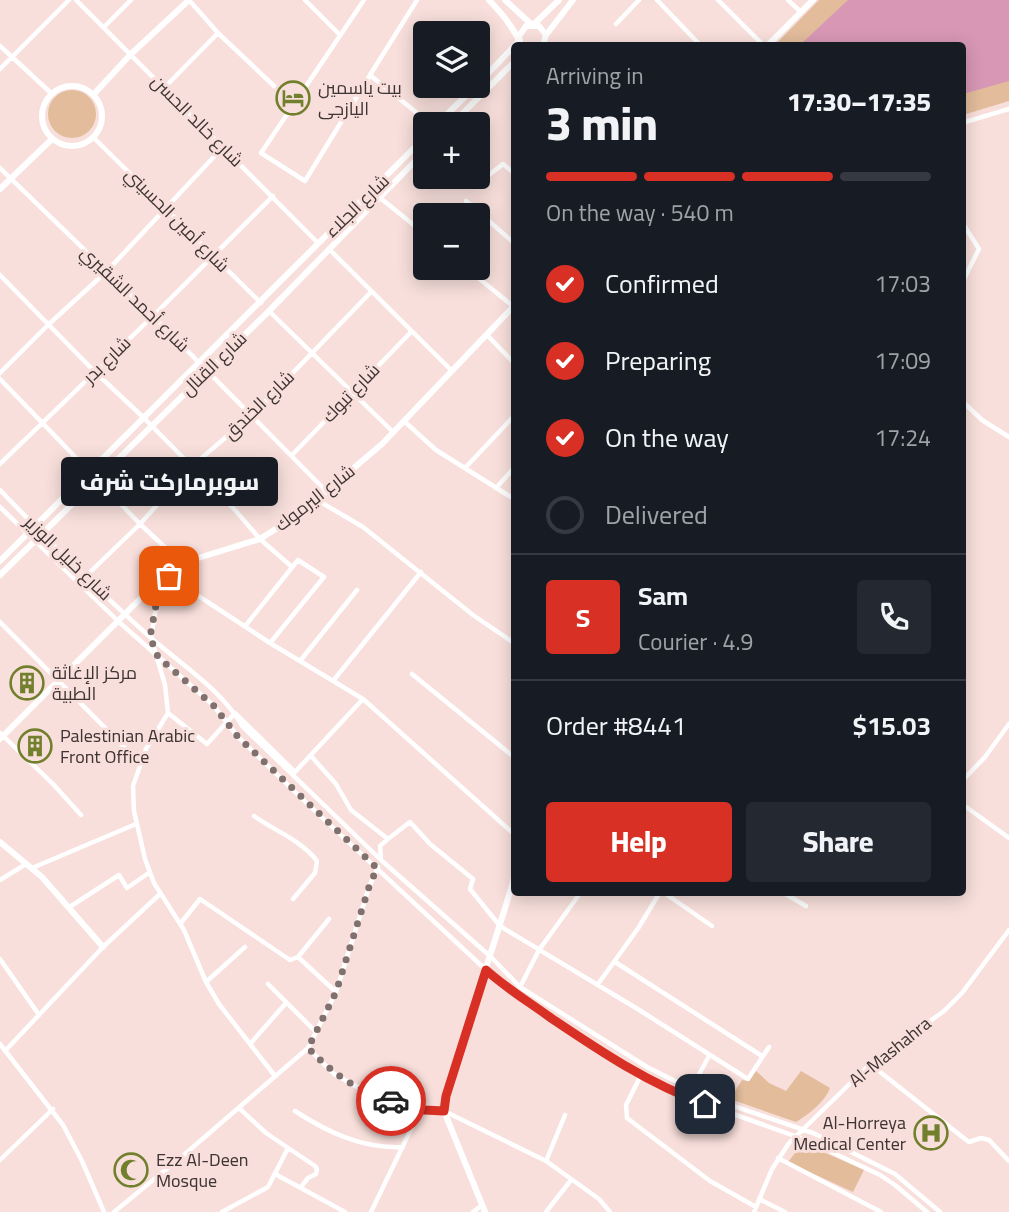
<!DOCTYPE html>
<meta charset="utf-8">
<style>
:root{--surface:#171b24;--page:#242831;--text:#f1f3f6;--muted:#9ea1a6;--line:#363941;--accent:#d93025}
body{margin:0;font-family:Georgia,Cairo,serif;background:var(--page);color:var(--text);height:100vh;display:flex;flex-direction:column;font-size:26px;white-space:nowrap}
*{box-sizing:border-box;margin:0}
p{font-size:23px;color:var(--muted)}
.icon{flex:none;width:38px;height:38px;fill:none;stroke:currentColor;stroke-width:2;stroke-linecap:round;stroke-linejoin:round}
.map{position:relative;flex:1;overflow:hidden}
.sheet{position:absolute;left:511px;top:42px;width:455px;height:854px;display:flex;flex-direction:column;background:var(--surface);border-radius:7px;box-shadow:0 4px 18px #0003}
.sheet>*{flex:none}
.buttons{position:absolute;left:413px;top:21px;display:grid;gap:14px}
.buttons a{display:grid;place-items:center;width:77px;height:77px;border-radius:7px;background:var(--surface);box-shadow:0 4px 18px #0003;font-size:35px}
.pin{position:absolute;display:grid;place-items:center;width:60px;height:60px;color:#fff;margin:-30px;border-radius:14px;box-shadow:0 4px 10px #0006}
.courier{position:absolute;display:grid;place-items:center;width:70px;height:70px;margin:-35px;border:5px solid #d93025;border-radius:50%;background:#fff;color:#222;box-shadow:0 2px 9px #0007}
.bubble{position:absolute;height:49px;border-radius:7px;background:var(--surface);box-shadow:0 4px 18px #0003;font-size:23px;font-weight:800;line-height:49px;text-align:center}
.head em{font-style:normal;font-weight:800}
.head div{display:flex;flex-direction:column-reverse}
.head{display:flex;align-items:center;justify-content:space-between;height:119px;padding:0 35px}
h1{font-size:46px;font-weight:800;line-height:52px}
.bar{display:grid;grid-template-columns:repeat(4,1fr);gap:10px 7px;align-content:center;height:84px;padding:0 35px}
.bar i{height:9px;border-radius:5px;background:var(--line)}
.bar .current{background:var(--accent)}
.bar p{grid-column:span 4}
.line{display:flex;align-items:center;gap:18px;padding:0 35px;border-top:2px solid var(--line)}
.line div{flex:1}
.round{display:grid;place-items:center;flex:none;width:74px;height:74px;border-radius:7px;background:var(--page)}
ol{padding:0 35px;list-style:none}
li{display:flex;align-items:center;gap:21px;height:77px}
li p{margin-inline-start:auto}
li .icon{padding:7px;border-radius:50%;background:var(--accent);color:#fff;stroke-width:4}
li:last-child{color:var(--muted)}
li i{width:38px;height:38px;border:4px solid var(--line);border-radius:50%}
.action{display:flex;gap:14px;margin-top:auto;padding:14px 35px}
.action a{flex:1;height:80px;border-radius:7px;background:var(--accent);color:#fff;font-size:28px;font-weight:800;line-height:80px;text-align:center}
.action a+a{background:var(--page);color:var(--text)}
.map>svg:first-child{display:block}
.green{fill:#e2bc9b}
.water{fill:#d797b5}
.lines{fill:none;stroke-linecap:round;stroke-linejoin:round}
.street{stroke:#fff;stroke-width:4.5}
.secondary{stroke:#fff;stroke-width:6}
.done{stroke:#80706e;stroke-width:7;stroke-dasharray:0 12.6}
.route{stroke:#d93025;stroke-width:9}
.labels{text-anchor:middle;stroke-width:6;stroke-linejoin:round;paint-order:stroke}
.poi-label{font-size:18px;fill:#3f3534;stroke:#f8dfdb;text-anchor:start}
.street-label{font-size:18px;fill:#3f3534;stroke:#f8dfdb}
</style>
<div class="map">
<svg width="1009" height="1212" viewBox="0 0 1009 1212">
<rect width="100%" height="100%" fill="#f8dfdb"/>
<path class="green" d="M819,0H1009V101L963,115L962,46H774Z
M48 114a24 24 0 1 1 48 0a24 24 0 1 1-48 0Z
M755,1070L769,1083L786,1091L801,1071L830,1088C825,1102 809,1114 796,1122L730,1099L742,1080L748,1081Z
M803,1143L864,1170L853,1192L788,1162Z"/>
<path class="water" d="M848,0H1009V81L963,94L962,46L800,45Z"/>
<g class="lines">
<path class="street" d="M76,0L318,243
M189,0L218,33L274,86
M305,0L340,35
M364,0L261,153L305,181L370,75
M417,0L370,75L417,113L426,124
M657,0L701,46
M718,0L764,46
M788,0L801,12
M616,24L639,0
M104,27L131,0
M0,46L12,57L69,0
M0,69L12,57L51,93
M164,88L218,33
M962,123L1009,109
M93,137L261,303
M0,168L153,316L326,491
M478,176L485,178L503,164L514,173
M379,197L425,234
M466,201L514,243
M962,222L979,249L962,283
M329,249L452,371
M466,268L514,307
M0,275L94,371L144,418L235,510L260,539L292,567
M269,311L393,432
M488,336L514,363
M0,373L49,324L107,271L223,147
M0,379L140,524L182,563
M962,401L982,420L1009,437
M404,421L436,450L514,499
M292,455L411,332
M0,464L153,316L273,196
M465,468L514,416
M496,488L514,468
M0,490C48,540 98,591 150,637C183,666 221,689 243,727L381,860L491,957L520,987L647,1067L679,1083L713,1099L813,1133L895,1174L940,1212
M317,500L363,527L473,615L514,643
M0,507L119,622L214,706L238,737L314,810L499,982L581,1038L644,1077L680,1095L806,1140L880,1175L895,1185L927,1212
M87,575L140,524L191,467L252,415L371,292
M168,576L270,643L363,699L514,834
M161,579L151,637L165,685L168,713L146,749L133,786L134,811L145,859L154,883L184,930L206,982L219,1004L250,1044
M0,622L141,764
M246,625L298,560L324,577L270,643
M300,661L357,590
M412,674L514,757
M333,681L421,572
M168,713L207,744L235,713L295,772L363,699
M0,733L53,784L81,815
M311,756L336,784L351,810L388,839L410,822L430,844L473,879L470,889L500,926L636,1008L748,1079L769,1047
M962,781L985,757L1009,724
M962,804L1009,838
M254,816C275,831 301,840 317,861L315,873L293,899
M381,859L380,846L388,839
M32,868L136,824
M0,880L26,864
M663,892L712,926
M782,892L806,906
M68,908L119,875L127,888L150,872
M180,924L200,899L290,960L298,957L329,919
M0,959L39,1015
M615,962L762,1056
M206,982L245,947
M268,984L316,1032
M598,984L639,927L660,892
M520,987L539,950L581,892
M336,992L369,887L378,867
M0,1044L63,1125L82,1161L104,1212
M308,1048L334,1074L370,1094L424,1110L444,1111L546,1161L599,1199L610,1212
M5,1051L103,947L160,894
M870,1064L965,1139L969,1142L981,1138L989,1140L1009,1161
M641,1075L626,1105L627,1118L710,1181L756,1207
M275,1076L250,1044L286,1003
M691,1089L709,1056
M239,1108L266,1133L315,1166L317,1169L316,1174L308,1178L301,1187
M295,1111C327,1132 363,1149 403,1147
M778,1158L881,1212
M0,1160L53,1109
M546,1161L565,1115
M275,1174L345,1212
M759,1199L785,1212
M114,1212L185,1154L308,1048L336,992L298,957
M222,1212L268,1187L288,1148
M371,1212L413,1125L424,1110
M473,1212L482,1205
M546,1212L571,1180
M754,1212L772,1169L789,1143L870,1064L944,1011L962,993L1009,930"/>
<path class="secondary" d="M489,0C504,16 513,27 522,46
M505,0L531,24
M534,24L559,0
M546,35L573,0
M519,36L526,26H539L546,35L543,46
M767,46L813,0
M478,84L520,40
M42 116a30 30 0 1 1 60 0a30 30 0 1 1-60 0Z
M94,94L130,55L189,0
M437,124L476,86
M452,124L514,62
M0,189L52,139
M0,561L425,137
M0,575L269,311L425,151
M0,739L161,578L168,576L182,563L260,539L302,512L382,444L514,306
M0,842L42,877L103,947
M485,1212L444,1111C447,1089 455,1069 461,1048C477,991 498,935 514,878"/>
</g>
<g class="lines">
<path class="done" d="M169,576L161,578L150,637L158,657L214,706L238,737L377,868L369,887L336,992L308,1048C336,1076 353,1088 391,1101"/>
<path class="route" d="M391,1101L424,1110L444,1111L446,1096L486,970C506,988 529,1002 551,1018C600,1051 649,1084 705,1104"/>
</g>
<defs>
<symbol id="hotel-ring" viewBox="-11 -11 22 22"><circle r="9.5" fill="#f8dfdb" stroke="#727f2d" stroke-width="1.5"/><path d="M-6-4.5h1.5V1H6V5H4.5V3h-9V5H-6ZM-4 0a1.8 1.8 0 1 1 3.6 0ZM.5 0V-2.5h3Q6-2.5 6 0Z" fill="#727f2d"/></symbol>
<symbol id="building-ring" viewBox="-11 -11 22 22"><circle r="9.5" fill="#f8dfdb" stroke="#727f2d" stroke-width="1.5"/><path d="M-4-6H4V6H1V3H-1V6H-4ZM-2.5-4.3h1.7v1.8h-1.7ZM.8-4.3h1.7v1.8H.8ZM-2.5-1h1.7V.8h-1.7ZM.8-1h1.7V.8H.8Z" fill="#727f2d"/></symbol>
<symbol id="hospital-ring" viewBox="-11 -11 22 22"><circle r="9.5" fill="#f8dfdb" stroke="#727f2d" stroke-width="1.5"/><path d="M-5-5h3v3.5h4V-5h3V5h-3V1.5h-4V5h-3Z" fill="#727f2d"/></symbol>
<symbol id="mosque-ring" viewBox="-11 -11 22 22"><circle r="9.5" fill="#f8dfdb" stroke="#727f2d" stroke-width="1.5"/><path d="M3.5-4.9A6 6 0 1 0 3.5 4.9A5 5 0 1 1 3.5-4.9Z" fill="#727f2d"/></symbol>
</defs>
<g fill-rule="evenodd">
<use href="#hotel-ring" x="274" y="79" width="38" height="38"/>
<use href="#building-ring" x="8" y="664" width="38" height="38"/>
<use href="#building-ring" x="16" y="727" width="38" height="38"/>
<use href="#hospital-ring" x="912" y="1114" width="38" height="38"/>
<use href="#mosque-ring" x="112" y="1151" width="38" height="38"/>
</g>
<g class="labels">
<g class="poi-label">
<text x="318" y="94">بيت ياسمين<tspan x="318" dy="21">اليازجى</tspan></text>
<text x="52" y="679">مركز الإغاثة<tspan x="52" dy="21">الطبية</tspan></text>
<text x="60" y="742">Palestinian Arabic<tspan x="60" dy="21">Front Office</tspan></text>
<text x="906" y="1129" text-anchor="end">Al-Horreya<tspan x="906" dy="21">Medical Center</tspan></text>
<text x="156" y="1166">Ezz Al-Deen<tspan x="156" dy="21">Mosque</tspan></text>
</g>
<g class="street-label">
<text transform="translate(197 121) rotate(45)" y="6">شارع خالد الحسن</text>
<text transform="translate(357 206) rotate(-44)" y="6">شارع الجلاء</text>
<text transform="translate(177 220) rotate(45)" y="6">شارع أمين الحسيني</text>
<text transform="translate(135 299) rotate(44)" y="6">شارع أحمد الشقيري</text>
<text transform="translate(107 360) rotate(-44)" y="6">شارع بدر</text>
<text transform="translate(214 364) rotate(-44)" y="6">شارع القنال</text>
<text transform="translate(351 393) rotate(-46)" y="6">شارع تبوك</text>
<text transform="translate(259 405) rotate(-44)" y="6">شارع الخندق</text>
<text transform="translate(315 498) rotate(-38)" y="6">شارع اليرموك</text>
<text transform="translate(68 558) rotate(44)" y="6">شارع خليل الوزير</text>
<text transform="translate(890 1052) rotate(-39)" y="6">Al-Mashahra</text>
</g>
</g>
</svg>
<div class="buttons">
<a><svg class="icon" aria-label="layers" viewBox="0 0 24 24"><path d="M12 4l9 5-9 5-9-5zM3 14l9 5 9-5"/></svg></a>
<a>+</a>
<a>−</a>
</div>
<div class="pin" style="left:169px;top:576px;background:#ea580c"><svg class="icon" aria-label="bag" viewBox="0 0 24 24"><path d="M5 8h14l-1 12H6zM9 8a3 3 0 0 1 6 0"/></svg></div>
<div class="pin" style="left:705px;top:1104px;background:#1f2937"><svg class="icon" aria-label="home" viewBox="0 0 24 24"><path d="M3 11l9-7 9 7M6 9v11h12V9"/></svg></div>
<div class="courier" style="left:391px;top:1101px"><svg class="icon" aria-label="car" viewBox="0 0 24 24"><path d="M5 17H2v-5l4-1 3-4h7l3 4 3 1v5h-3M9 17h6M6 11h13"/><circle cx="7" cy="17" r="2"/><circle cx="17" cy="17" r="2"/></svg></div>
<div class="bubble" style="left:61px;top:457px;width:217px">سوبرماركت شرف</div>
<section class="sheet">
<div class="head"><div><h1>3 min</h1><p>Arriving in</p></div><em>17:30–17:35</em></div>
<div class="bar"><i class="current"></i><i class="current"></i><i class="current"></i><i></i><p>On the way · 540 m</p></div>
<ol>
<li><svg class="icon" aria-label="check" viewBox="0 0 24 24"><path d="M5 12l5 5 9-10"/></svg>Confirmed<p>17:03</p></li>
<li><svg class="icon" aria-label="check" viewBox="0 0 24 24"><path d="M5 12l5 5 9-10"/></svg>Preparing<p>17:09</p></li>
<li><svg class="icon" aria-label="check" viewBox="0 0 24 24"><path d="M5 12l5 5 9-10"/></svg>On the way<p>17:24</p></li>
<li><i></i>Delivered</li>
</ol>
<div class="line" style="height:126px"><b class="round" style="background:var(--accent);color:#fff">S</b><div><b>Sam</b><p>Courier · 4.9</p></div><a class="round"><svg class="icon" aria-label="phone" viewBox="0 0 24 24"><path d="M5 4h4l2 5-3 2q2 4 5 5l2-3 5 2v4C11 20 4 13 5 4z"/></svg></a></div>
<div class="line" style="height:91px"><div>Order #8441</div><b>$15.03</b></div>
<div class="action"><a>Help</a><a>Share</a></div>
</section>
</div>
